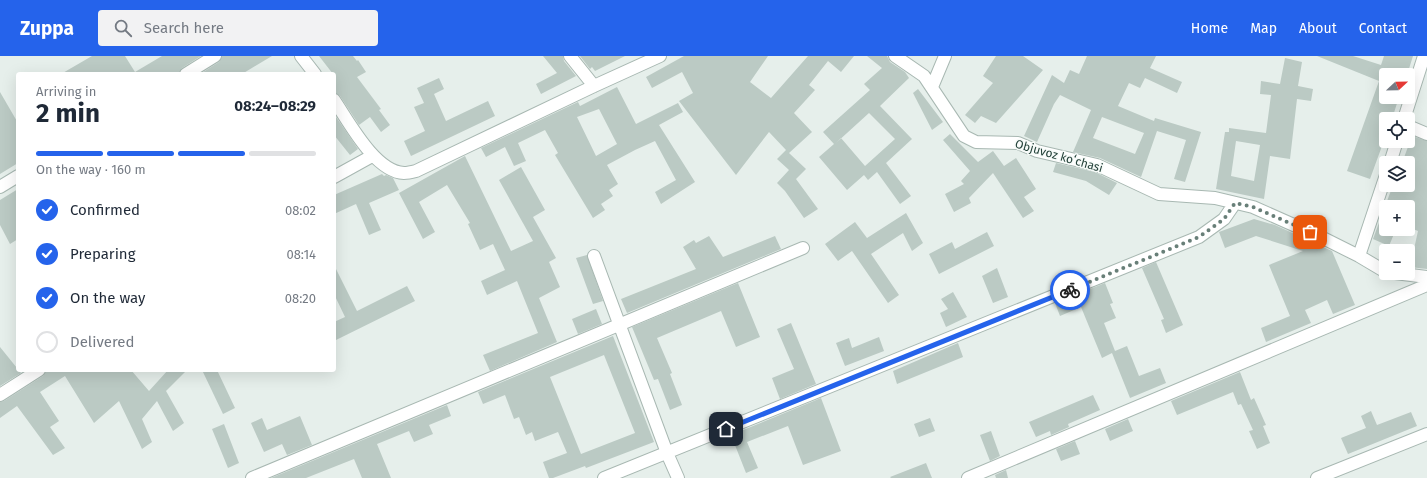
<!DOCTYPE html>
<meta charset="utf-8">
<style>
:root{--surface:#fff;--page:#f2f2f3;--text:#1f2937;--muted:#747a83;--line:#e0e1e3;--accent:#2563eb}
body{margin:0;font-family:"Fira Sans",sans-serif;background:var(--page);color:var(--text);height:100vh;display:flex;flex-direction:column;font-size:15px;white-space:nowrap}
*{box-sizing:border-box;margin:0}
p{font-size:13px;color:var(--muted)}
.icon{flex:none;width:22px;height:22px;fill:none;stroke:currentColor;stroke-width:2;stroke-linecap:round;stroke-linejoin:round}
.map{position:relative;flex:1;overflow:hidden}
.side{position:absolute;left:16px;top:16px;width:320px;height:300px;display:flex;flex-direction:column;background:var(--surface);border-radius:4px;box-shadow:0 4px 16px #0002}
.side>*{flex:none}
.needle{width:26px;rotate:68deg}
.tools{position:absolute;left:1379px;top:12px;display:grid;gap:8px}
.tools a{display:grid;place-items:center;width:36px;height:36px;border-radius:4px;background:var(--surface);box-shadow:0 4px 16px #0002;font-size:20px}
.pin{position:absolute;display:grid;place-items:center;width:34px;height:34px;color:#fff;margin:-17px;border-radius:8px;box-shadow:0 2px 6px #0006}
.courier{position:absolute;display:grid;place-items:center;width:40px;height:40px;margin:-20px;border:3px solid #2563eb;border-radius:50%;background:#fff;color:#222;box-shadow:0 1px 5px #0007}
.overview em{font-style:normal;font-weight:700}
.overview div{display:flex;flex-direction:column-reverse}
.overview{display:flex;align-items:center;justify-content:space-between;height:68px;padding:0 20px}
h1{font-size:26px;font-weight:700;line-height:30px}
.bar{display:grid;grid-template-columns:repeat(4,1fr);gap:6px 4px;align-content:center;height:48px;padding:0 20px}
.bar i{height:5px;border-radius:3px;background:var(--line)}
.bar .current{background:var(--accent)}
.bar p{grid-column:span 4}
ol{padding:0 20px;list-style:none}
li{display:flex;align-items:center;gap:12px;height:44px}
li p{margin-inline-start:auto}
li .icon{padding:4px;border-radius:50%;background:var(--accent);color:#fff;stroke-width:4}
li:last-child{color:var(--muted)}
li i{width:22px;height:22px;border:2px solid var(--line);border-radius:50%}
header{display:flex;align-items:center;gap:24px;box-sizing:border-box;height:56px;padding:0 20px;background:var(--accent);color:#fff}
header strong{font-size:19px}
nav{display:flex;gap:22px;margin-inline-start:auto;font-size:14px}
.search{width:280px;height:36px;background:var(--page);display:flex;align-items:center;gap:10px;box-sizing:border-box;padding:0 14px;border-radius:4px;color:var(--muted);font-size:15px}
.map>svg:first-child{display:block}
.building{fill:#bbcac4;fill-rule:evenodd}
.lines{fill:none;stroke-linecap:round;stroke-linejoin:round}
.street-casing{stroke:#a8b8b2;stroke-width:14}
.street{stroke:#fff;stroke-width:12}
.done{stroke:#687f78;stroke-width:4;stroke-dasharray:0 7.2}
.route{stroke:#2563eb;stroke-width:5}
.labels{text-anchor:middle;stroke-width:3;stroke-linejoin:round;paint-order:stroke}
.street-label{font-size:12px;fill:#24423a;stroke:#f7fbf9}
</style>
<header>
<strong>Zuppa</strong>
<div class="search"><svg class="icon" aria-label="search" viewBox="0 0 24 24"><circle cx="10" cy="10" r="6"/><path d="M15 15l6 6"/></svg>Search here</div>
<nav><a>Home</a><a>Map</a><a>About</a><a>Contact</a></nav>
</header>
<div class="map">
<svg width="1427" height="422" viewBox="0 0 1427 422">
<rect width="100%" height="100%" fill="#e6efeb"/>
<path class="building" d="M92,0H125L135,16L162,0H201L182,12L179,18H61Z
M222,0H272L242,18H200L219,6Z
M319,0H353L357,5L358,4L366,16L357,21L381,53L379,54L390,69L381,76L370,61L359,69L340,40L334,37V18H333Z
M543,0H563L564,5L576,20L541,38L536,28L557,17Z
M580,0H625L595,15L592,11L590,13Z
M684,0H768L750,26L771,42L808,0H854L841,16L828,5L809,29L815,34L794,57L812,76L789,97L806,113L796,123L818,153L804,162L785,135L777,127L789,114L777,103L786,94L769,76L736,119L679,45L693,37L682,16L652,32L646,21Z
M867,0H887L890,6L905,16L909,22L880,50L912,83L886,107L911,140L900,148L877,116L868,124L864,119L847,134L819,101L834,88L823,76L870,34L864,28L882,12ZM869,57L895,83L865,110L841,82L836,87Z
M996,0H1023L1043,14L996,67L981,60L975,67L965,59L993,27L983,20Z
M1087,0H1156L1150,12L1182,26L1177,37L1145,22L1140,32L1129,27L1118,50L1154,65L1155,62L1201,76L1185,126L1174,123L1186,84L1157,75L1141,121L1100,102L1073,96L1091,54L1060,39L1054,48L1037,86L1024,80L1052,19L1064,27L1070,14L1079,18ZM1102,61L1144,77L1135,98L1093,82Z
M1317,0H1353L1381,9L1384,0H1413L1407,19H1386V41H1399L1392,63H1386V79L1370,123L1347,115L1379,25Z
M1285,2L1302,6L1298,30L1313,33L1311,45L1297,43L1290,103L1270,100L1264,143L1216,133L1225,76H1229V72L1266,77L1271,39L1260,38L1261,25L1280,28ZM1236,85L1260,89L1254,125L1231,120Z
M439,22L444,33L434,38L446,65L488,45L495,60L411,100L404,85L425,75L414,51L424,47L417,32Z
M617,31L636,68L678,47L683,56L659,69L695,126L661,148L655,136L676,124L655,85L635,94L607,109L618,128L609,134L613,140L601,148L605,154L593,162L555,99L558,97L545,74L518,87L526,105L514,110L505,91L486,101L481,92L578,46L580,50ZM599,53L617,88L596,100L577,61Z
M918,33L943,66L932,74L913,37Z
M0,36L18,67V107L0,118Z
M334,58L358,93L350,99L334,79Z
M950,78L978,106L993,95L1004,110L1016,102L1036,133L1024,141L1034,155L1023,162L993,117L969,142L971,147L954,156L945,138L964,128L961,125L970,115L943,84Z
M1412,80L1427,85V213L1410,211L1418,175L1408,171V151H1386V173H1396L1389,190L1373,183L1393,129H1408V107H1402Z
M465,100L511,195L533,185L499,124L521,111L545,154L533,161L556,202L549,206L560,231L539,242L557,286L490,315L483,299L538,277L517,225L487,239L481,225L505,214L493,188L480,194L468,168L470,167L447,129L419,146L435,176L423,183L399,137Z
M1056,107L1095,116L1117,127L1109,139L1086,125L1053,116Z
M382,118L384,120L386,119L393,122L399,134L369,147L381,174L369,179L356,148L334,158V139Z
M18,133V183L10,188L0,169V144Z
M906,157L923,187L912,195L903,177L871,198L899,239L888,247L852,195L838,205L825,188L855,166L867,182Z
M1254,163L1275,169L1332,195L1355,249L1333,258L1327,244L1305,254L1311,267L1266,286L1261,272L1290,260L1269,209L1303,195L1256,180L1225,192L1219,176Z
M987,176L994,190L939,218L929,198L952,186L955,193Z
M709,180L723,201L775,180L781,193L627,257L621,243L696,213L683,191L694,184L696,187Z
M587,199L603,245L593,248L576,202Z
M1156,206L1183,269L1166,277L1161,264L1164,263L1142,212Z
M334,209L357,255L407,230L415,245L334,285V266L345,261L334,238Z
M997,212L1008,241L993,247L982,220Z
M738,227L760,281L736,291L721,255L657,282L672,317L670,318L682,349L670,354L658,323L654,324L632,271Z
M1105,227L1113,247L1110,248L1116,262L1104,267L1115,295L1127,290L1139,320L1160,312L1166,327L1130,342L1112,297L1102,302L1081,251L1060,260L1055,247Z
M953,236L967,261L946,271L940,257L948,253L941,243Z
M596,253L602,268L578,278L572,263Z
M791,267L816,328L780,343L772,322L794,313L777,273Z
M613,280L654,386L586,412L585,410L553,422H549L543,406L567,397L558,376L535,385L532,376L526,379L519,361L514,363L505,339L483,348L478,336ZM604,299L635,377L581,398L550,321Z
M879,281L884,295L845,310L836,287L849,282L852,292Z
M958,287L963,301L897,328L893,315Z
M0,291L21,317L0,330Z
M46,314H131L149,335L168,314H187L166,335L184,367L173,375L157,345L142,363L152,386L142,393L119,345L94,367L65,320L40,336L59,365L50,371L65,392L53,399L17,350L0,362V346L4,345L43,320Z
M202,314H217L235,352L223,358Z
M1240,316L1251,344L1254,342L1266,369L1263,370L1270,387L1257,393L1249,375L1253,374L1241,348L1238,349L1233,336L1177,359L1171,345Z
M1093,339L1100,354L1068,368L1069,371L1051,379L1050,375L1036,381L1029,366Z
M821,342L841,395L803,409L788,370L747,386L758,412L746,417L731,379Z
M447,349L451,360L429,369L433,378L414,386L409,375L377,388L391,422H362L354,403L306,422H271Z
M1371,355L1377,369L1411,356L1417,370L1348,398L1341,382L1366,372L1361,360Z
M300,360L312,389L287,399L282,388L264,396L251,367L262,362L267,374Z
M930,362L935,375L919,381L914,368Z
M1128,363L1133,375L1110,385L1105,373Z
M224,368L239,407L228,412L212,373Z
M991,375L1000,400L990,405L980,379Z
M1075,385L1080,398L1061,405L1056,393Z
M926,407L932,422H891L890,421Z
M1006,414L1008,422H996L995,419Z"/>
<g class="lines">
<defs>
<path id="street" d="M301,0L315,18
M570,0L594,30
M895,0L924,20L964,80L976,86L1018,87L1037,95L1097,109L1159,138L1215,142L1253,151L1323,182L1359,200L1386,216
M186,18L215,0
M932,31L945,0
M334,44C349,66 375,116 404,117C408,117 412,116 416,115L594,30L660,0
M1404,63L1424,0
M1408,70L1427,78
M1390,107L1397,85
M334,121L372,100
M0,131L18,120
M594,200L667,397L678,422
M1359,200L1386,119
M1395,217L1427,221
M0,339L39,314
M252,422L803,192
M604,422L1199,181L1224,163L1235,147
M968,422L1427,229
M1317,422L1427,378"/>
</defs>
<use href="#street" class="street-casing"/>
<use href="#street" class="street"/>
</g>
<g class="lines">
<path class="done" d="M1070,234L1199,181L1224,163L1235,147L1253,151L1310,176"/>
<path class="route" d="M726,373L1070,234"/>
</g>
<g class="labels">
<g class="street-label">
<text transform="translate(1059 100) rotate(16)" y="4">Objuvoz koʻchasi</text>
</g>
</g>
</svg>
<div class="tools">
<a><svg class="needle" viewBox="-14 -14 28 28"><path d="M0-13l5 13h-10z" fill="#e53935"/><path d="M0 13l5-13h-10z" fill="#747a83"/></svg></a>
<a><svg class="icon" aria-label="locate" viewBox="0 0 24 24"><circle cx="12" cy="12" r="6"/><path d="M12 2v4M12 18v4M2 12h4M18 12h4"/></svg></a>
<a><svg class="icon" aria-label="layers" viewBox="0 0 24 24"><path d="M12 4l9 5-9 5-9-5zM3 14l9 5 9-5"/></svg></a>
<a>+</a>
<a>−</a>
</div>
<div class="pin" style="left:1310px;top:176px;background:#ea580c"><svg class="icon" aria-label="bag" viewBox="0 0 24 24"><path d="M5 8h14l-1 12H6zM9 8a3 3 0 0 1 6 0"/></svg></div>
<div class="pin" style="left:726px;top:373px;background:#1f2937"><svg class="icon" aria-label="home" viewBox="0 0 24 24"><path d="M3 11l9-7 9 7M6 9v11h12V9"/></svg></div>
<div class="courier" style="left:1070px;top:234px"><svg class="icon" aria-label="bike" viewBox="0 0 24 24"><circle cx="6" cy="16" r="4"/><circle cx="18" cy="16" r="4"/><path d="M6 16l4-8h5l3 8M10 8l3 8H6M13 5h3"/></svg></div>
<section class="side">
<div class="overview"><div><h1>2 min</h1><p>Arriving in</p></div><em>08:24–08:29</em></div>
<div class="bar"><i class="current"></i><i class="current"></i><i class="current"></i><i></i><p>On the way · 160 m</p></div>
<ol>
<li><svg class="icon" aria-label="check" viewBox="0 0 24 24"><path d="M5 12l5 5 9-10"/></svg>Confirmed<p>08:02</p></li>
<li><svg class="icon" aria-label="check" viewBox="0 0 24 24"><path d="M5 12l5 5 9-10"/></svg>Preparing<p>08:14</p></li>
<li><svg class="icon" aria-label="check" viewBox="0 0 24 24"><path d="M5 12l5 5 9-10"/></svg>On the way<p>08:20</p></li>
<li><i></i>Delivered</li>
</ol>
</section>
</div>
